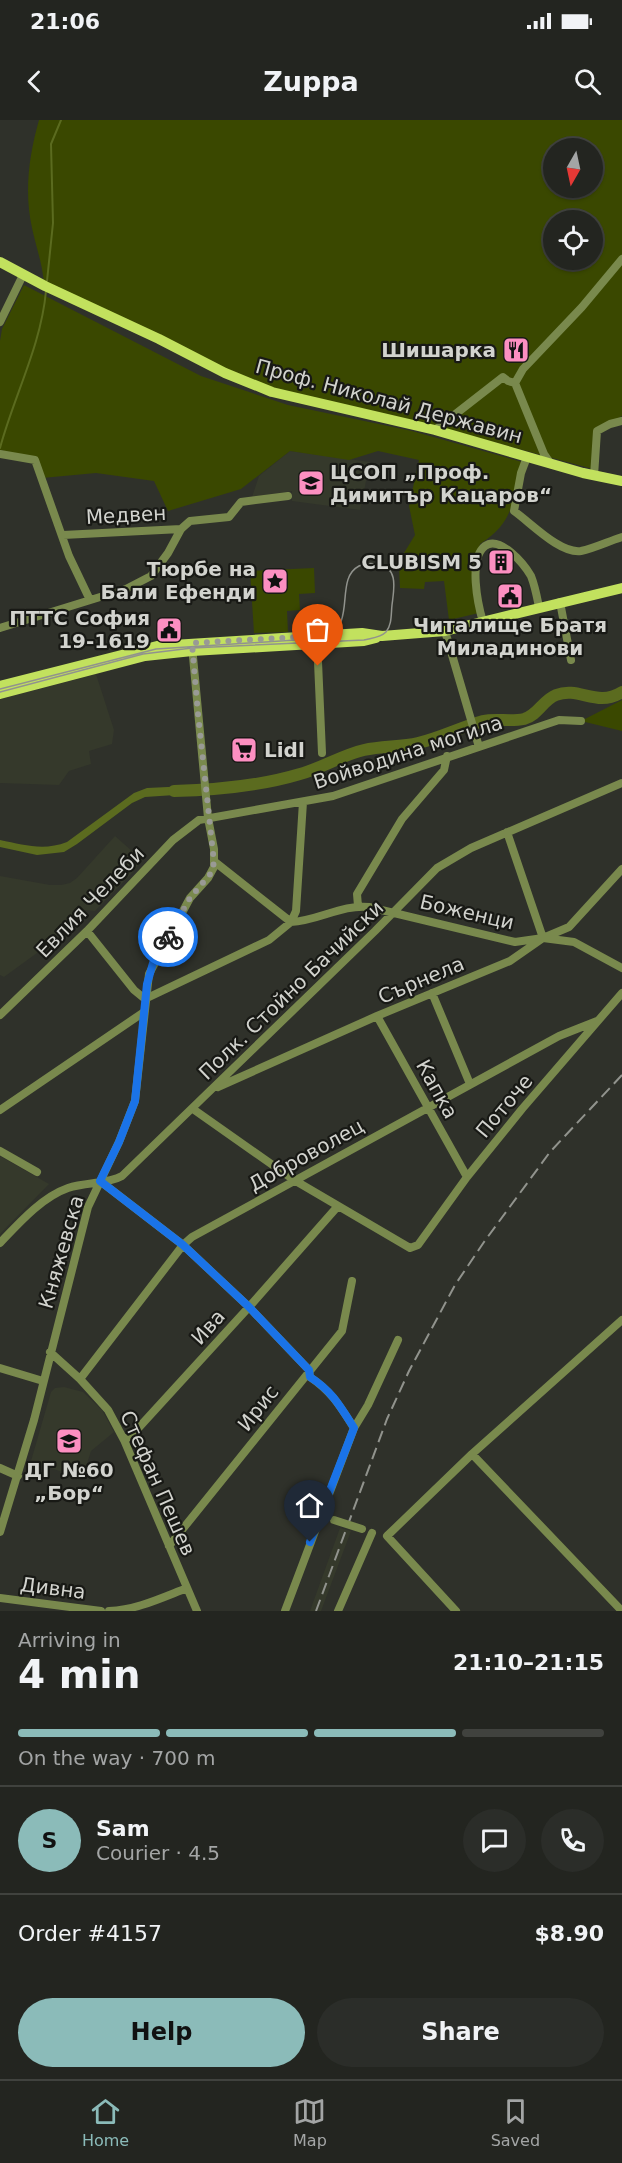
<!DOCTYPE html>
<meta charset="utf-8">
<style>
:root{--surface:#232520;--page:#2b2d29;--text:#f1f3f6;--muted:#a3a5a5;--line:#40423e;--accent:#8bbbb9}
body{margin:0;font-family:"DejaVu Sans",sans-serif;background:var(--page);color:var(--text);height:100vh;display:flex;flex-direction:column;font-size:22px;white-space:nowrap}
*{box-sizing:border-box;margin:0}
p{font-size:20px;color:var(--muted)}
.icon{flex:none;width:33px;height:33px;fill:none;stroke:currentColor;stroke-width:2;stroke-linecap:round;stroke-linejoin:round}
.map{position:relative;height:1491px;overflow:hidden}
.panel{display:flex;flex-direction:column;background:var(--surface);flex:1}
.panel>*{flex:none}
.needle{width:39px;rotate:189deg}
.buttons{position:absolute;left:543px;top:18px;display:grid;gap:12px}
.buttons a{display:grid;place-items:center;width:60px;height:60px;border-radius:50%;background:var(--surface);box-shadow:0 2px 4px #0004,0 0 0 2px var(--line);font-size:30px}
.pin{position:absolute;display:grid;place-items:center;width:51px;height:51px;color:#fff;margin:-62px -26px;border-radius:50% 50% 50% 0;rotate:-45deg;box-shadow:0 0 6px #0007}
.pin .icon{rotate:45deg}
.courier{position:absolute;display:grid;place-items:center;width:60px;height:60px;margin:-30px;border:4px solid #1a73e8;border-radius:50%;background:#fff;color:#222;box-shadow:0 2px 8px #0007}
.headline em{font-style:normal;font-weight:800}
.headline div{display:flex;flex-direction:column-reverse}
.headline{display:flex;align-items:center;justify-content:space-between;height:102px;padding:0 18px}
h1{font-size:39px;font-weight:800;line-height:45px}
.bar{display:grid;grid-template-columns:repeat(4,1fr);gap:9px 6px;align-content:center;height:72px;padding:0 18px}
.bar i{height:8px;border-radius:4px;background:var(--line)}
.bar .current{background:var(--accent)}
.bar p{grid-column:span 4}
.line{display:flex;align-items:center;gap:15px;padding:0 18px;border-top:2px solid var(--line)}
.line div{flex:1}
.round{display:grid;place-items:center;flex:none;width:63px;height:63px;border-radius:32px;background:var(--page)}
.action{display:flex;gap:12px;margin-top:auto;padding:12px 18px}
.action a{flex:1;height:69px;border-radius:36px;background:var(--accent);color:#111;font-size:24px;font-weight:800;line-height:69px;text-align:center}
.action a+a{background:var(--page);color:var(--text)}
.status{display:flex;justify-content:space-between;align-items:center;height:42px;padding:0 30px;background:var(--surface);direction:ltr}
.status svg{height:16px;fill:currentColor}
header{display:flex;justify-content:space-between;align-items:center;height:78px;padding:0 18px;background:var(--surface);font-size:27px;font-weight:800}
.menu{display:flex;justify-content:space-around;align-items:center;height:84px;border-top:2px solid var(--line);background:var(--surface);font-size:16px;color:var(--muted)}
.menu a{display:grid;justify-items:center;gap:3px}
.menu .current{color:var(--accent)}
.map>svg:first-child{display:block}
.built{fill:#35392b}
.green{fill:#3a4800;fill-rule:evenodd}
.water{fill:#5b6b1f}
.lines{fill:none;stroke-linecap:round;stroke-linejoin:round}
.stream{stroke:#5b6b1f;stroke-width:2}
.river{stroke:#5b6b1f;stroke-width:12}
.minor{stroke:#79894d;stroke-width:8}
.major{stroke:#c2e15e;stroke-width:10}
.tram{stroke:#91938d;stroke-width:1.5}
.rail{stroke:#91938d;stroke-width:2;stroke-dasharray:12 6;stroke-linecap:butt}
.minor-bridge{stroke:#79894d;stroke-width:8}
.done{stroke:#999a95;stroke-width:6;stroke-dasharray:0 10.8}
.route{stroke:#1a73e8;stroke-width:8}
.labels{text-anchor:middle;stroke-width:4.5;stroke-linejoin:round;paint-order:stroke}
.poi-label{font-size:20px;font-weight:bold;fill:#d2d3ce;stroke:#181915;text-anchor:end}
.street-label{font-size:20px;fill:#d2d3ce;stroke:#181915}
</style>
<div class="status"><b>21:06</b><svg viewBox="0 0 49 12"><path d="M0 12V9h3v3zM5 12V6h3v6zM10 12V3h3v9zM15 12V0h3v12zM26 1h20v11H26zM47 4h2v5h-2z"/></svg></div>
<header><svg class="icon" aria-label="back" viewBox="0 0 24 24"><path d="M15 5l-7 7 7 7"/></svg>Zuppa<svg class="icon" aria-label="search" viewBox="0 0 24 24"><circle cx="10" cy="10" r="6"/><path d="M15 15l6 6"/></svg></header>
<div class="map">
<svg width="622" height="1491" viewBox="0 0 622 1491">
<rect width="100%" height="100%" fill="#2f312a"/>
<path class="built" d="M290,331L370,342L360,390L292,381V371L252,377L259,356Z
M96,554L114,610L112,624L89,631L91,644L69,651L59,665L0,663V579Z
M115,716L142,740L132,753L95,791L85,790L37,833L4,857L0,855V756L50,765H61L70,763L77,758Z
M0,1036L49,1064L0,1114Z
M64,1267L83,1272L102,1290L114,1312L91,1331L82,1359L31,1341L51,1272L55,1268Z
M340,1408L351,1411L321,1491H310Z"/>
<path class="green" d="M39,0H622V296L596,310L593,349L464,314L283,272L234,255L44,163C42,142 36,127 32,108C24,72 29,35 39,0ZM554,28H592V68H554ZM554,100H592V140H554Z
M24,165L201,256L288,285L412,311L522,342C513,379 515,402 480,424C471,456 470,461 479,493L449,500L444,461L425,462L424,469L400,468L399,447L396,446L415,415L409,386L419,340L378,331L349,340L290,331L241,369L168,391L154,361L96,353L42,358L35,338L0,330V221L2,209Z
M314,448L315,473L299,474L300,490L287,491L288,512L254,513L250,451Z
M622,580V611L581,601Z"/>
<path class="water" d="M189,666L190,674L145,677L132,683L77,724L64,732L37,735L0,727V720C24,725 44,731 67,722L134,673L147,668Z"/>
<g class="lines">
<path class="stream" d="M47,161L53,103L51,24L61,0
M0,328C14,276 41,226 46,171"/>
<path class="river" d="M174,671C216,670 260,666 300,654C322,648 342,635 364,630C382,626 401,627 418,623C440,618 461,607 483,601C496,598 510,602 524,599C538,595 543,580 556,575C580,566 596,588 622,572"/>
<path class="minor" d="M0,202L23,155
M515,263L523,249L582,187L622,139
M435,310L503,257L508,261L515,263L544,334L551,344
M0,334L35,340L69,436L90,480
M527,337L521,353L514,391C531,403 560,434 581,431C595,428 609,421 622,417
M594,356L597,311L610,304L622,301
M63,415L181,409
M560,482L571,540
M483,502C478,485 468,439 485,426C500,415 524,444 531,456C535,466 537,477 539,487
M0,508L126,469L151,456L168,433L181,409L190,401L229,397L241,382L288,376
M445,511L479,627
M317,519L322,633
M507,712L543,818
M215,742L291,802C318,801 342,784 369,787L515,822L543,818L574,822L622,848
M358,786L357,774L402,699L444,650L447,636
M87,811L134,870L145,879L269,820L291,802L296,791L303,682
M432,873L470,964
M0,895L87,811L173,720L199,700L333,676L559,600L581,601
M377,896L467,1057
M218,967L377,896L510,841L543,818L569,807L622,749
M193,989L294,1060L410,1128L418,1125L467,1057L522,989L622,873
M0,990L144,892
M0,1031L37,1052
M100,1061L183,1125L249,1187L309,1250L310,1257C332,1272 340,1286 354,1308
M0,1123C19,1103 42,1077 68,1068C86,1062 108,1064 122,1056L375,811L437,748L471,728L622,663
M50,1232L80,1259L108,1290L124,1320L197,1491
M0,1248L43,1261
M80,1259L183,1125L192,1117L559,916L597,901
M124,1320L132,1315L249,1187L338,1086
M472,1334L622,1491
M0,1348L18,1356
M0,1412L34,1300L88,1087L119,1022L135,981L149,854L190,778L208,758L214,747V729L208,698L192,526
M169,1426L342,1211L352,1161
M0,1478L101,1491
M109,1491C136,1490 161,1478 187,1468
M285,1491L354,1308L368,1285L398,1220
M338,1491L372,1413
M456,1491L387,1416L472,1334L622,1200"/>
<path class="major" d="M0,142L45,166L159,219L225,253L272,272L435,310L583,353L622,361
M0,566L157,526L362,513L382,516L445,511L622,468
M0,574L145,536L192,531L364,521L376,518"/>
<path class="tram" d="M0,569L156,529L326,518C357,503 334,459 359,446C365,443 371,443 377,444C399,447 394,469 392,485C391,494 392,505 386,512C380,518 371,518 364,520L192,528L143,534L0,572"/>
<path class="rail" d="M316,1491L387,1299L409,1251L455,1165L484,1122L550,1032L622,955"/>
<path class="minor-bridge" d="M334,1400L362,1409"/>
</g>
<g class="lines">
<path class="done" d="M168,817L190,778L212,752L214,742L198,594L192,523L317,516L318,546"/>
<path class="route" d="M168,817L153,843L147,864L135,981L119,1022L100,1061L183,1125L249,1187L309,1250L310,1257C332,1271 340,1286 354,1308L310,1422"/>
</g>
<defs>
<symbol id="restaurant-square" viewBox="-11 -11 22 22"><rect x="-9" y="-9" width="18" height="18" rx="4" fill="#fc8fc1" stroke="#181915"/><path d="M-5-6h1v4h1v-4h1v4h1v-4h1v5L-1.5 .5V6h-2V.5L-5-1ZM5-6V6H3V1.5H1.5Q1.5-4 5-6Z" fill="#111"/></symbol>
<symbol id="school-square" viewBox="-11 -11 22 22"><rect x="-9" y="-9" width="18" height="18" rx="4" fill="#fc8fc1" stroke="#181915"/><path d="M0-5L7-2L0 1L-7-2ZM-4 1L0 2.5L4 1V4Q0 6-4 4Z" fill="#111"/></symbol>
<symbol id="building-square" viewBox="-11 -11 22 22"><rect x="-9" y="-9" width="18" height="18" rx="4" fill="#fc8fc1" stroke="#181915"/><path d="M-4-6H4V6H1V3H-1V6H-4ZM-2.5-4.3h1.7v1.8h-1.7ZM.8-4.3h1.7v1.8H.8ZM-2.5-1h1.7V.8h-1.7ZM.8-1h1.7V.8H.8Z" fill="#111"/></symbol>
<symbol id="sight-square" viewBox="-11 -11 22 22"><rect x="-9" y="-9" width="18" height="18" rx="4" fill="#fc8fc1" stroke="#181915"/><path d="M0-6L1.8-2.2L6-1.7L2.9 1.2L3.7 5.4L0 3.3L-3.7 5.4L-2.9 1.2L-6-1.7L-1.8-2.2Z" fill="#111"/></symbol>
<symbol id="civic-square" viewBox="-11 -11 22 22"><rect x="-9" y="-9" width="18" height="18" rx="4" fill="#fc8fc1" stroke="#181915"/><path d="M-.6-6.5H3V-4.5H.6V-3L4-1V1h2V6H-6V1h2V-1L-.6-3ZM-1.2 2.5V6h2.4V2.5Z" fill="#111"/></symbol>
<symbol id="supermarket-square" viewBox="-11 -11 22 22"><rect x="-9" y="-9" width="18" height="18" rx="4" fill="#fc8fc1" stroke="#181915"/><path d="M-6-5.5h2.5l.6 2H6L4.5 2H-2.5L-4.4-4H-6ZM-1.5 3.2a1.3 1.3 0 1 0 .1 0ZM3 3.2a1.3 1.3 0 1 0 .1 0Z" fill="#111"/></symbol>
</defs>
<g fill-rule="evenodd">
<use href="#restaurant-square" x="501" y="215" width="30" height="30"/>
<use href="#school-square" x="296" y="348" width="30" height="30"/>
<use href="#building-square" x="486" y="427" width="30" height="30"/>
<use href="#sight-square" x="260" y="446" width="30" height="30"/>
<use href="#civic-square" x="495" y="461" width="30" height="30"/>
<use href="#civic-square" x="154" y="495" width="30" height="30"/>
<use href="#supermarket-square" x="229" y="615" width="30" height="30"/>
<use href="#school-square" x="54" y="1306" width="30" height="30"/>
</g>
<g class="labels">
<g class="poi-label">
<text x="496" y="237">Шишарка</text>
<text x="330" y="359" text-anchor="start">ЦСОП „Проф.<tspan x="330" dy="23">Димитър Кацаров“</tspan></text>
<text x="482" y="449">CLUBISM 5</text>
<text x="256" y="456">Тюрбе на<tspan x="256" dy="23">Бали Ефенди</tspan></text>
<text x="150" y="505">ПТТС София<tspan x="150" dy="23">19-1619</tspan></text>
<text x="510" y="512" text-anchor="middle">Читалище Братя<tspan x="510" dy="23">Миладинови</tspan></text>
<text x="264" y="637" text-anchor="start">Lidl</text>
<text x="69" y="1357" text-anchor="middle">ДГ №60<tspan x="69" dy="23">„Бор“</tspan></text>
</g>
<g class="street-label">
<text transform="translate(389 281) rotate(15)" y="7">Проф. Николай Державин</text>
<text transform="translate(126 395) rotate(-3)" y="7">Медвен</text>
<text transform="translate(408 632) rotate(-18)" y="7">Войводина могила</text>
<text transform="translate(90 782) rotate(-46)" y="7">Евлия Челеби</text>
<text transform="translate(467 792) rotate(13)" y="7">Боженци</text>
<text transform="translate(421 860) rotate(-23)" y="7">Сърнела</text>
<text transform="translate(291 870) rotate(-44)" y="7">Полк. Стойно Бачийски</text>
<text transform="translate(437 969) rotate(61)" y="7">Капка</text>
<text transform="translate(504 986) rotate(-50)" y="7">Поточе</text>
<text transform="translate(306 1035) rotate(-29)" y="7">Доброволец</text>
<text transform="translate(61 1132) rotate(-74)" y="7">Княжевска</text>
<text transform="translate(208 1207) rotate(-48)" y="7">Ива</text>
<text transform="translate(258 1288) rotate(-52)" y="7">Ирис</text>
<text transform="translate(158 1363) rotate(66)" y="7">Стефан Пешев</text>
<text transform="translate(53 1468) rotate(7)" y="7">Дивна</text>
</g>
</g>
</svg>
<div class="buttons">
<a><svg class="needle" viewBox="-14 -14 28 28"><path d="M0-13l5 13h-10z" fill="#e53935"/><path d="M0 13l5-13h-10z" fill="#a3a5a5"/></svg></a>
<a><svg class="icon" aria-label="locate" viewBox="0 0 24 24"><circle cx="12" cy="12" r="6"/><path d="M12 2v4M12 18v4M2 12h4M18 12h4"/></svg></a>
</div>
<div class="pin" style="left:318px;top:546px;background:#ea580c"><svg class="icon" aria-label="bag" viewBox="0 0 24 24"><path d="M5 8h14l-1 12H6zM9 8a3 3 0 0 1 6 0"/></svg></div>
<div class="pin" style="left:310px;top:1422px;background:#1f2937"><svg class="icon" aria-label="home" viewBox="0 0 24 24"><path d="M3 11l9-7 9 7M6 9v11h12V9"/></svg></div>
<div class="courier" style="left:168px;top:817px"><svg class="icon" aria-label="bike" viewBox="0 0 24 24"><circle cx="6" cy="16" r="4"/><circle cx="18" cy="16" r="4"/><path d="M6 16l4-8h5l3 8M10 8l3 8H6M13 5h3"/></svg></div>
</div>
<section class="panel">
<div class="headline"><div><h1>4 min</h1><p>Arriving in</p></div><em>21:10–21:15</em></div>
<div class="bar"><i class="current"></i><i class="current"></i><i class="current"></i><i></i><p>On the way · 700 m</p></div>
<div class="line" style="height:108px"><b class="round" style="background:var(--accent);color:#111">S</b><div><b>Sam</b><p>Courier · 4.5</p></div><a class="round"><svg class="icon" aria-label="chat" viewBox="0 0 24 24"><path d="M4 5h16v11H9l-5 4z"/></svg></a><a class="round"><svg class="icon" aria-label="phone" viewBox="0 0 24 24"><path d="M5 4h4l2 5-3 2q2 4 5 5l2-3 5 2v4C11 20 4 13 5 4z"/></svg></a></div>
<div class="line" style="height:78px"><div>Order #4157</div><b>$8.90</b></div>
<div class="action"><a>Help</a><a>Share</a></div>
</section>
<nav class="menu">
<a class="current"><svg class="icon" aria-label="home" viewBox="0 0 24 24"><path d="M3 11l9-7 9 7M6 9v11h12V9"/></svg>Home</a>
<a><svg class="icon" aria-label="map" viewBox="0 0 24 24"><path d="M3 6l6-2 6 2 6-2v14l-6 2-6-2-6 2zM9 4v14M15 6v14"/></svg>Map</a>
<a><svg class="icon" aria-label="saved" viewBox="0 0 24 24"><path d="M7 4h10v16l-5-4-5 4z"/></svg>Saved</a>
</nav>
